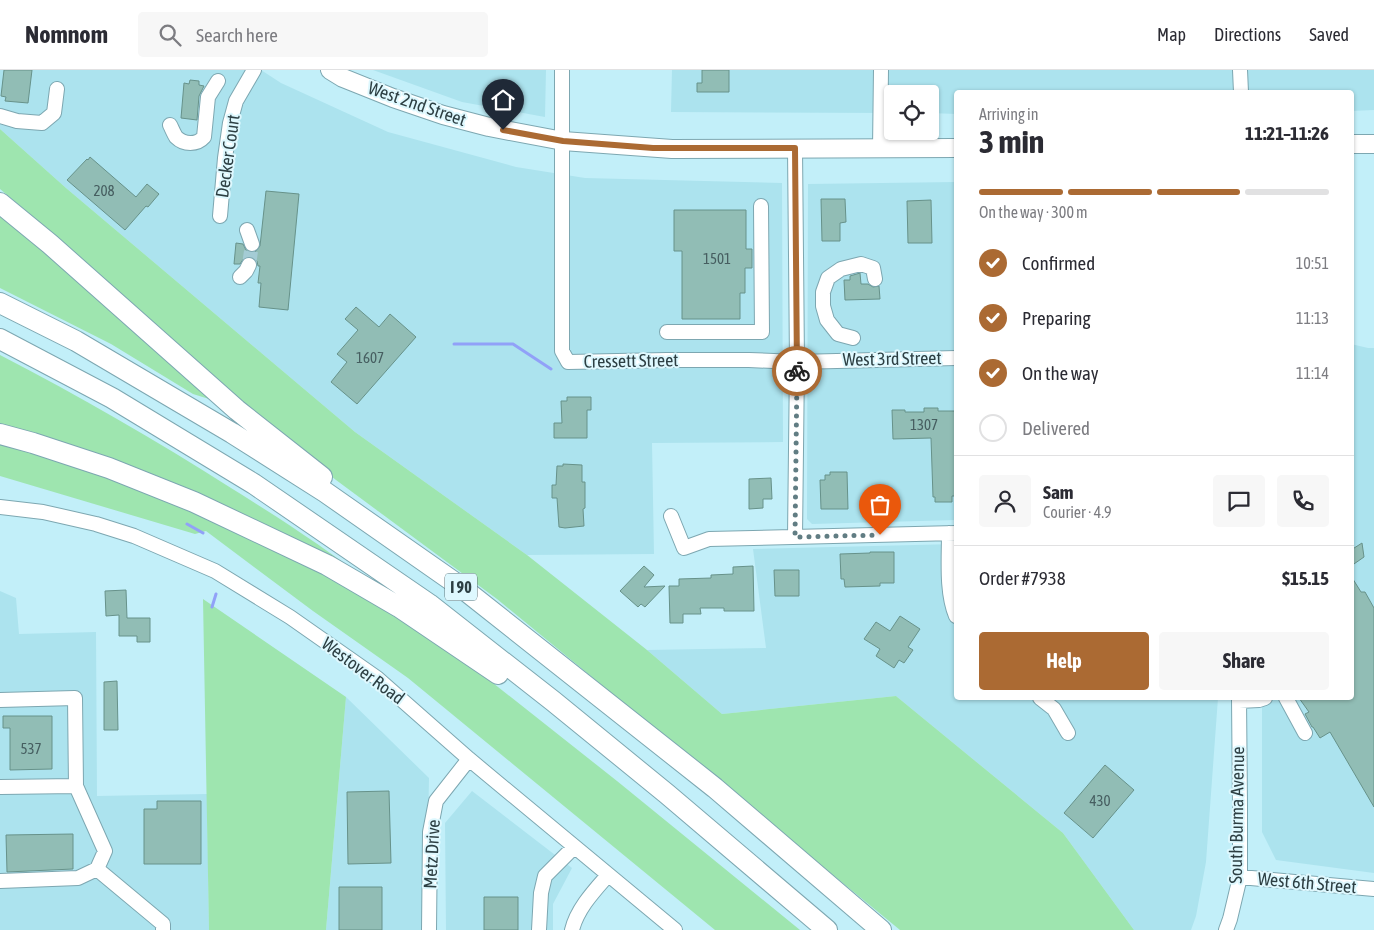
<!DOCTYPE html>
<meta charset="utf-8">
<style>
:root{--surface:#fff;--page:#f7f7f7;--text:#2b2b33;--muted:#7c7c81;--line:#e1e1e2;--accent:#ab6a33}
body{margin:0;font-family:"Asap Condensed",sans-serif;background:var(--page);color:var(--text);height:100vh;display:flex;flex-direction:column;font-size:19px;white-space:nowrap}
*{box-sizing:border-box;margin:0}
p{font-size:16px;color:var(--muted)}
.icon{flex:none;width:28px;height:28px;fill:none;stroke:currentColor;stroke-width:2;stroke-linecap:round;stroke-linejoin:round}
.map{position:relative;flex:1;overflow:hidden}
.panel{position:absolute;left:954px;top:20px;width:400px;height:610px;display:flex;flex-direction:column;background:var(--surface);border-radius:5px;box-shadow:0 1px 4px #0004}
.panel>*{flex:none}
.controls{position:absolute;left:884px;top:15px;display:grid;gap:10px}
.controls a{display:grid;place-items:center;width:55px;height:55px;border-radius:5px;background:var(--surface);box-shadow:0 1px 4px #0004;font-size:25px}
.pin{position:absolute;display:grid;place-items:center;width:42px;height:42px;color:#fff;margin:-51px -21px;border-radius:50% 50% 50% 0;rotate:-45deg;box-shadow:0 0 5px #0007}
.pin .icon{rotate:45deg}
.courier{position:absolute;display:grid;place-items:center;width:50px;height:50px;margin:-25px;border:4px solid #ab6a33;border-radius:50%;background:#fff;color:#222;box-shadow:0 1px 6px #0007}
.headline em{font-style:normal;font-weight:700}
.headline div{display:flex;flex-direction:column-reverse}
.headline{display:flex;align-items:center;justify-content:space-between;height:85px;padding:0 25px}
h1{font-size:32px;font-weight:700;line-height:38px}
.bar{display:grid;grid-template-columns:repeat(4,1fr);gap:8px 5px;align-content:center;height:60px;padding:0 25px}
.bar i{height:6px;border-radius:4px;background:var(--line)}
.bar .current{background:var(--accent)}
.bar p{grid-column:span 4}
.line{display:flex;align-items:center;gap:12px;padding:0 25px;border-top:1px solid var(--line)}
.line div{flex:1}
.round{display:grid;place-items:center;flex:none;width:52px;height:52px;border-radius:5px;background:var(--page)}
ol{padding:0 25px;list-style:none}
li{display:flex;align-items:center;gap:15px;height:55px}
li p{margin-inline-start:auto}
li .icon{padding:5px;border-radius:50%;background:var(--accent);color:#fff;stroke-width:4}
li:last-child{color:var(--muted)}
li i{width:28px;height:28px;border:2px solid var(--line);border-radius:50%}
.primary-button{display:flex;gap:10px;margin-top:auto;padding:10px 25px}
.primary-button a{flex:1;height:58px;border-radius:5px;background:var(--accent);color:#fff;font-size:20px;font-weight:700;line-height:58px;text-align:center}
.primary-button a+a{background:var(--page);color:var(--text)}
header{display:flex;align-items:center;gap:30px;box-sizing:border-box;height:70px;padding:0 25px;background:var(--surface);border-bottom:1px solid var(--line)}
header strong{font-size:24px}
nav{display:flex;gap:28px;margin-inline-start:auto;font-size:18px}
.search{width:350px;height:45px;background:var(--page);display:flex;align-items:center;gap:12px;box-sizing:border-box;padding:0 18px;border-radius:5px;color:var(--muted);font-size:19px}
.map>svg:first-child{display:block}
.built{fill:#ace3ee}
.green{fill:#9ee5af}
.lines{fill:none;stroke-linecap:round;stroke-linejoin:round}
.stream{stroke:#91a1f8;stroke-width:3}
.building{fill:#91bdb5;stroke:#67928a}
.minor-tunnel{stroke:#a4ccd5;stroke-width:14;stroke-dasharray:14 7;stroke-linecap:butt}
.minor-casing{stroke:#7da7b1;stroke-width:16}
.major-casing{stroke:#7da7b1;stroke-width:20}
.highway-casing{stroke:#7da7b1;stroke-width:22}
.minor{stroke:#fff;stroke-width:14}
.major{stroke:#fff;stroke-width:18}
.highway{stroke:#fff;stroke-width:20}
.done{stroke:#617d83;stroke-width:5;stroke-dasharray:0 9}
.route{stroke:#ab6a33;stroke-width:6}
.labels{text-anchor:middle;stroke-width:4;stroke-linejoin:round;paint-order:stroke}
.number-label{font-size:15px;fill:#465e60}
.shield{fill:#def8fe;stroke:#62767b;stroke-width:1}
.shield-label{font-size:16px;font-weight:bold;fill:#2d3f43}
.street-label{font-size:18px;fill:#2d3f43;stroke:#def8fe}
</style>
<header>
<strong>Nomnom</strong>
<div class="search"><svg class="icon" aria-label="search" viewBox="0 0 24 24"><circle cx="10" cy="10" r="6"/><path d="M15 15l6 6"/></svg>Search here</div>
<nav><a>Map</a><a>Directions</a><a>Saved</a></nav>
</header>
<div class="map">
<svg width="1374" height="860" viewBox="0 0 1374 860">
<rect width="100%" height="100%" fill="#c2eff9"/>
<path class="built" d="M0,0H261L281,13L388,62L516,97L585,108L782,113L783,372L652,373L654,484L527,485L355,362L66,118L0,59Z
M373,0H546L545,47L462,32Z
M672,0H1374V40L1351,41V22H956V44L930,43V24H892V43L671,42Z
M956,112V450L812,454L807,449L808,114Z
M1351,274L1368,278H1374V803L1276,790L1262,762V628H1351Z
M956,474V628H1218L1206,792L1196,846L1191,860H1134L1063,763L896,626L722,644L647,580L766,578L753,479Z
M0,521L16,528L19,564L96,562L97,726L207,724L209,860H0Z
M346,627L429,708L426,860H326Z
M472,721L572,798L553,834V860H446L445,753Z"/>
<path class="green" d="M0,59L66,118L355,362L527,485L647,580L722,644L896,626L1063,763L1134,860H900L497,529L336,410L245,338L37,150L0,119Z
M0,142L199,316L209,329L193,324L111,274L0,218Z
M0,285C79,326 156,370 231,418C279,448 326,478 370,513L0,356Z
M0,371L102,402L215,449L307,495L383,538L469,594L617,711L800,860H715L408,608L313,541L206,461L195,464L0,406Z
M203,529L346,627L326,860H209Z"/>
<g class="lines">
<path class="stream" d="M454,274H513L551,299
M187,454L203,463
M212,537L216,524"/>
</g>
<path class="building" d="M4,0H32L28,33L5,31L6,27L1,26Z
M702,0H729V22H697V13H702Z
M190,10L199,11V15L204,16L199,26L197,50L181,48L184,13L189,14Z
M90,87L136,127L147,114L159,124L148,137L146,136L125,160L67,110L87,89L88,90Z
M266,121L299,124L288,240L259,237L261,213H258L260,196H258L257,191L253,187L248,186L244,188L240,194H234L236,173L243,174L246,180L251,183L255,182L260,176Z
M821,129H845L846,152L840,153V171H822Z
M931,130L932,173H908L907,131Z
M674,140H746V179H752V198H745V223H740V249H682V181H674Z
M860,203L861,214H868L873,217L879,216L880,229L845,230L844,210H850V206Z
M356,237L379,257L390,244L416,267L357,334L331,312L347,292L337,284L358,260L345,249Z
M567,327H591V340H587V368H554V353H562L561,331H567Z
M924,338H938V341H956V426H952V432H935V427H933L931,368L893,369L892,340H905V342H924Z
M563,394L582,395V412H585V438L583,439L584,456L565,458L559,457L557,428H552V415H556L557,396H563Z
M830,402H847L848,439H821L820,410H825V405H830Z
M771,408L772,429H763V438L749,439V409Z
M1362,473L1364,487L1351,496V480Z
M870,482H894V513H880V516L845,517L844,509H841L840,484L870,483Z
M644,496L654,505L644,517L665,516L645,537L641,534L638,537L620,521Z
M753,496L754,541H724V538H700L701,544H683V553H670L669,516H679V509L711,508V505L733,504V497Z
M774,500H799V526H775Z
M1351,506L1361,522H1365L1374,538V737L1330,662L1320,668L1313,657H1312L1305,644L1309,642L1299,628H1351Z
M126,520L127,548H150V572H137V566H119V545L106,546L105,521Z
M900,546L920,559L908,577L913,580L904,593L899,590L894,598L876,586L880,579L864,569L876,552L890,561Z
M117,611L118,660H104V612Z
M3,646H52V699L10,700V658H3Z
M1105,695L1134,720L1093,768L1064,743Z
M389,721L391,793L348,794L347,722Z
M157,731H201V794H144V739H157Z
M73,764V799L7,802L6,765Z
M339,817H382V860H339Z
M484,827H518V860H484Z"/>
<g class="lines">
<path class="minor-tunnel" d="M249,195L252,174"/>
<defs>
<path id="minor" d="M562,0V281L568,292L667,290H749L797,292L956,288
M1240,0L1241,22
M0,46L17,51L42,53L54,43L57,19
M170,55C172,59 174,64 176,67C184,75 197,75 204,67L208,27L218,11
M795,78L797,292L795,467
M880,79L881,0
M220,146L225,88L230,53L236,31L254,0
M247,160L252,174
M240,207L246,201L249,195
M667,262H762L761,136
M853,268L838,264L827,250L823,236V222L828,208L841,199L861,194L873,198L875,209
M0,437L43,442L96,454L134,466L215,501L290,547L377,608L469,689L675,860
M671,446L684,478L709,469L956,463
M949,463C949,489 946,522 956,546
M1040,628L1054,639L1068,663
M1286,628L1305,663
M0,630L75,628L76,716L105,781L97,799L78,808L0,811
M1239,631L1259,630L1265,628
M0,717L76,716
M97,799L163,854V860
M1240,807L1374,819
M429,860L430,762L436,731L469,689
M539,860L541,823L545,806L574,777
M572,860C577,839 594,821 608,805
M1226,860L1230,849L1240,807V737L1239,628"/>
<path id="major" d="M330,0L343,8L393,28L443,45L489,57L563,71L672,79L956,78
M1351,74H1374"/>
<path id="highway" d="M0,133L50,174L237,340L322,407
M0,233L76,271L232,363L325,422L461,517L715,718L881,860
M0,269L112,328L254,414L429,534L553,631L667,724L827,860
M0,364L33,373L109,398L194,432L327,495L399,537L498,604"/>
</defs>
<use href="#minor" class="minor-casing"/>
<use href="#major" class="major-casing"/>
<use href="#highway" class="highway-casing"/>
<use href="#minor" class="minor"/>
<use href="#major" class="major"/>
<use href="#highway" class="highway"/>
</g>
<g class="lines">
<path class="done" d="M797,301L795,467L880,465"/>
<path class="route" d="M503,60L563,71L653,78H795L797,301"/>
</g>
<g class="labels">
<g class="number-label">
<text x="104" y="126">208</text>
<text x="717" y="194">1501</text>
<text x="370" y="293">1607</text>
<text x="924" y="360">1307</text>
<text x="31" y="684">537</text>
<text x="1100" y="736">430</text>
</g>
<rect class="shield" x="445" y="503.5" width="32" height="27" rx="4"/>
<g class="shield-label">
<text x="461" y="523">I 90</text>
</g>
<g class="street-label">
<text transform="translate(417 34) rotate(19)" y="6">West 2nd Street</text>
<text transform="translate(228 86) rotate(-82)" y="6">Decker Court</text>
<text transform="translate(892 289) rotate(-1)" y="6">West 3rd Street</text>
<text transform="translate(631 291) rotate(-1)" y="6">Cressett Street</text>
<text transform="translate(363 601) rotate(37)" y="6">Westover Road</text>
<text transform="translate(1237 745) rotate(-89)" y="6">South Burma Avenue</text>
<text transform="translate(432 784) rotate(-87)" y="6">Metz Drive</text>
<text transform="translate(1307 813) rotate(5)" y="6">West 6th Street</text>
</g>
</g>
</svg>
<div class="controls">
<a><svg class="icon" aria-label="locate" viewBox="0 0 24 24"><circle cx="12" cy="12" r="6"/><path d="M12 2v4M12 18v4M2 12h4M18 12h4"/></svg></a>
</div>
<div class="pin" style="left:880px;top:465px;background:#ea580c"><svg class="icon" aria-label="bag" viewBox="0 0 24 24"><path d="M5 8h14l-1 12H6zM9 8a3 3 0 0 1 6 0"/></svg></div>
<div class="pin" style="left:503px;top:60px;background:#1f2937"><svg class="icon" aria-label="home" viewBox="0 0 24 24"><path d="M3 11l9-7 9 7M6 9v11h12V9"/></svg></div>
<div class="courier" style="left:797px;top:301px"><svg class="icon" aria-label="bike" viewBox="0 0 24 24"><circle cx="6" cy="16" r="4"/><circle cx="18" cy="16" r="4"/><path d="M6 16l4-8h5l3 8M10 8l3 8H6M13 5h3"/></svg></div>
<section class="panel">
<div class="headline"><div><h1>3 min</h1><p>Arriving in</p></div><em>11:21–11:26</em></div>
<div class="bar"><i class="current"></i><i class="current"></i><i class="current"></i><i></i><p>On the way · 300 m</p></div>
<ol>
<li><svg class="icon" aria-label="check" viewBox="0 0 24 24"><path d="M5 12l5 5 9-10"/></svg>Confirmed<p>10:51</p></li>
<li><svg class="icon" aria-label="check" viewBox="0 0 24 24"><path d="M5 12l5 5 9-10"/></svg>Preparing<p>11:13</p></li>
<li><svg class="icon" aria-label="check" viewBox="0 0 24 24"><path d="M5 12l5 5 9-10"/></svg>On the way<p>11:14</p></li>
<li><i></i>Delivered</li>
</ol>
<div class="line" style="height:90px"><a class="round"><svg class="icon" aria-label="person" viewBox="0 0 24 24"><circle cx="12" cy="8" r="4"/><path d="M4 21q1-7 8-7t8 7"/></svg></a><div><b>Sam</b><p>Courier · 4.9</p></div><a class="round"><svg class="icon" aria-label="chat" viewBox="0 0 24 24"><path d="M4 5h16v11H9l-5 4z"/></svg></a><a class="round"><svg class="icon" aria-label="phone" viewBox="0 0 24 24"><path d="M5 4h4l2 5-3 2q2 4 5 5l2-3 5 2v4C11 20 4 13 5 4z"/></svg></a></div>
<div class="line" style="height:65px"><div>Order #7938</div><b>$15.15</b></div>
<div class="primary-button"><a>Help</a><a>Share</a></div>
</section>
</div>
